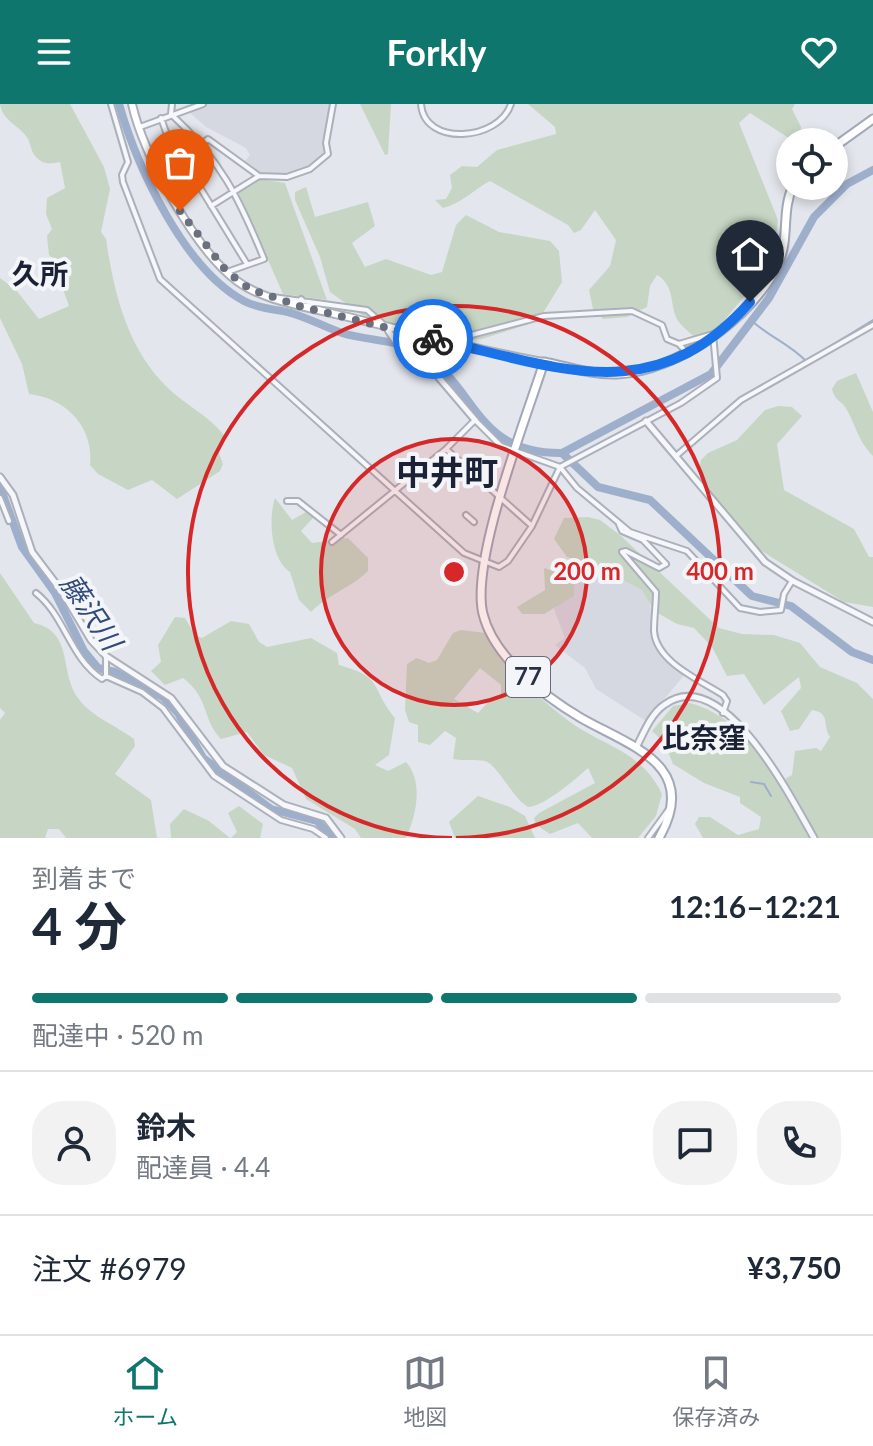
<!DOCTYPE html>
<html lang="ja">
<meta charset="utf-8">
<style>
:root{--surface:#fff;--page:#f2f2f3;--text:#1f2937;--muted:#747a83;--line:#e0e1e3;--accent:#0f766e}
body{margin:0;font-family:Lato,"Noto Sans JP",sans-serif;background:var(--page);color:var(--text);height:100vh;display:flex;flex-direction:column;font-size:30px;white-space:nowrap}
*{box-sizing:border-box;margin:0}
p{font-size:26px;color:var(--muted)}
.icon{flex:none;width:44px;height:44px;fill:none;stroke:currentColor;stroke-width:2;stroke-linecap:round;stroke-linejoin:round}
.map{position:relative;height:734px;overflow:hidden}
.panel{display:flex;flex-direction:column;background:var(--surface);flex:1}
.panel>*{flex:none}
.fabs{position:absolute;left:776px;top:24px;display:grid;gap:16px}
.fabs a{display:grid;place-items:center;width:72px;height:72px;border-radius:50%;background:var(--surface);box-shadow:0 4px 12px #0003;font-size:40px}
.pin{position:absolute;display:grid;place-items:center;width:68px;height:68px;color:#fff;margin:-82px -34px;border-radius:50% 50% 50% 0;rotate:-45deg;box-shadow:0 0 8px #0007}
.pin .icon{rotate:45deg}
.courier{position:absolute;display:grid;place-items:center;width:80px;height:80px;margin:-40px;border:6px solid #1a73e8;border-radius:50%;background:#fff;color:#222;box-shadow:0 2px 10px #0007}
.head em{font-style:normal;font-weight:700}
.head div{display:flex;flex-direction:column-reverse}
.head{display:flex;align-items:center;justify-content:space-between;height:136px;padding:0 32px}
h1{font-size:52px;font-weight:700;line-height:60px}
.bar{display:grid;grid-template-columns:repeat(4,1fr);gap:12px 8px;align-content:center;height:96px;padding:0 32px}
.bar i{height:10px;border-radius:6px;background:var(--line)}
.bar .on{background:var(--accent)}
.bar p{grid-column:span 4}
.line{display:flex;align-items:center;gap:20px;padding:0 32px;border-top:2px solid var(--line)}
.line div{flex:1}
.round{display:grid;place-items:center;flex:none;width:84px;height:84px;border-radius:32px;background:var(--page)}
header{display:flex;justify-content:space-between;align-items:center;height:104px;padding:0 32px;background:var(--accent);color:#fff;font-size:36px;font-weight:700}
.dock{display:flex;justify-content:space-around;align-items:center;height:112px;border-top:2px solid var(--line);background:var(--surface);font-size:22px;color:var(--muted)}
.dock a{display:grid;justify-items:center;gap:4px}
.dock .on{color:var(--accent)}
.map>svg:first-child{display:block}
.built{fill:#d5d8e1}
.green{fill:#c7d6c4;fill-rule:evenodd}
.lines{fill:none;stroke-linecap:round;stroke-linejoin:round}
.stream{stroke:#9eafcc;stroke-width:2}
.river{stroke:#9eafcc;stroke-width:8}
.minor-casing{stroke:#acb0ba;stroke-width:8}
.tertiary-casing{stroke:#acb0ba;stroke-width:9}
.secondary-casing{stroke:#acb0ba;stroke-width:10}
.primary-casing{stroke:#a2a8b8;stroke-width:11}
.minor{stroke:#f6f7fa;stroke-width:4}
.tertiary{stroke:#f6f7fa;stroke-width:5}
.secondary{stroke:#fff;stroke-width:6}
.primary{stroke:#fff;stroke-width:7}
.done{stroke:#6b707f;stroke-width:8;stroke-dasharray:0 14.4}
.route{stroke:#1a73e8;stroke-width:10}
.ring{fill:none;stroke:#d62828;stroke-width:4}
.labels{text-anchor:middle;stroke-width:8;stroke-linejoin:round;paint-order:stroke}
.shield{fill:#f3f5f9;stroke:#666c7b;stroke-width:2}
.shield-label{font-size:24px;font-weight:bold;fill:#2a3145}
.neighbourhood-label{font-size:28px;font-weight:bold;fill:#1c2236;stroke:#f3f5f9}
.water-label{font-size:28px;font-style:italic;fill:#334b7a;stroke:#f3f5f9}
.district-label{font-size:34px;font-weight:bold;fill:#1c2236;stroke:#f3f5f9}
.centre{fill:#d62828;stroke:#f3f5f9;stroke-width:4}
.ring-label{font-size:24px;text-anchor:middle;font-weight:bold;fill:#d62828;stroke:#f3f5f9;stroke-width:8;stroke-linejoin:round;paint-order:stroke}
</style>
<header><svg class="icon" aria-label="menu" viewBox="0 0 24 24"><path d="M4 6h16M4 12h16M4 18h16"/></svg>Forkly<svg class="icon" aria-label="heart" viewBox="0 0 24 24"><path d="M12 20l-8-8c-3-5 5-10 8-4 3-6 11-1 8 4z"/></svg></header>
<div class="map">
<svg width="873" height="734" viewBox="0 0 873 734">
<rect width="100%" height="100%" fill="#e3e6ec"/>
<path class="built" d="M207,0H331L325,50L309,64L287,71L256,69L244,58L250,51L246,44L206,23L189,8Z
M598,453L647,489L660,548L686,569L646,617L596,585L585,564L555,541L565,534L554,505Z"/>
<path class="green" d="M0,0H70L104,63L110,85L101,128L106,135C114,189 127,244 167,283C185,301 208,311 224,331L217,344L223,360L220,367L177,395L152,376L128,386L98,370L90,361C94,323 66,294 29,290L22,260L0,214V174L16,186L39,215L69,202L58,171L62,162L49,151L47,132L52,125L46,110L47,94L65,84L60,58C53,59 47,61 41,57C31,51 32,44 28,35C21,22 3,18 0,0Z
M360,0H391L388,50L385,51Z
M528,0H795L792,5L801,23L800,30L792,36L750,9L739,19L778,116L773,158L718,224L699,237C693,231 684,225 679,218C668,203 677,183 657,171L650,182L647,203L627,213L603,215L593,205L589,186L610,162L616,136L595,106L581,126L574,129L568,121L490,77C473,86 461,100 443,104L435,96L446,95L452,84L450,71L462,62L477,63L497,46L556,30L555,23Z
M172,43L183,60L165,71L155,54Z
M259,75L285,79L327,196L283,190L238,88Z
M306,83L315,113L368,98L375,122L352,139L365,163L386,155L431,171L442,168L456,121L466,111L499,128L550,137L559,147L562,178L538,217L482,235L425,239L362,211L330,188L320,153L295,96V88Z
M856,269L873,308V352C857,335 857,324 847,306C842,296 835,298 832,285L837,277Z
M778,302L792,303L802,312L777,340L784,386L854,425L869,453H873V503L844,498L755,443L708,385L699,364L701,356L708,349L737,336L765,306Z
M275,394L292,416L306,408L315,412L301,427L312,439L348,434L368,454V467C351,484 330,489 311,508L299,496L290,468C271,456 268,414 275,394Z
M588,413L600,416L620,431L719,524L742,530L774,531L800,539L820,563L857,579L873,595V734H818L785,675L792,671L795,647L816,644L821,647L830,633C822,621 831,609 812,606L799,625L790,627L781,607L801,584L799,573L764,601L744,570L727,572L712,543L694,524L677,520L654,507L642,486L592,460L567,453L554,435L564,414Z
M544,464L565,471L574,480V492L544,510H522L517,503L545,486Z
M0,469L34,519C74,528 59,567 78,594C90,612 117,622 134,635L135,642L115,670L151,696L157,734H66L59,725H48L45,734H0V616L5,609L0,604Z
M175,513L185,514L195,531L202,534L231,517L249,520L259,538L267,543L311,534L337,549L339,561C385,574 369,582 395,614L389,651L375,661L388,667L406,658C424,678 416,712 406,734H361L355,725L306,695L292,664L264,651L247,628L221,635C201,614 211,596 183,574L165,581L151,567L161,558L158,541Z
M461,526L486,529C509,565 532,589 566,615C603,643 640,645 662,690L656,712L638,734H592L578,719L550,730L536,721L534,714L539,709L595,679L588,664C576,675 543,703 528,703C513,695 498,661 485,657C475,655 463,657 453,655L456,634L445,627L430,641L418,638V621L409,618L405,606L407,560L417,554L429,559L437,556L453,529ZM480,564L501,581V592L493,593L478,609L454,595Z
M690,599C752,616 780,683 809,734H703L695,720L699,713H710L738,731L759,725L761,713L740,699V693L704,679L673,660L664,638L652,627L673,602Z
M478,692L510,703L525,712L535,734H455L449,718Z
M239,702L263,720L260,734H231L237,728L228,709Z
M184,705L209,717L230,734H171L170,720Z"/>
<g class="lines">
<path class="stream" d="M752,217C771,234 788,239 806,257L873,216
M751,678L764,680L771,692"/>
<path class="river" d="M119,0C137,63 184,165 244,197C259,205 275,205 291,209C308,214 325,223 342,229C368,237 395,235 419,248C479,283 473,350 562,349L711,270L769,194L814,113L847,80L873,66
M562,349L598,383L650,396L752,492L791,502L852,548L873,556
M0,383L22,443L55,489L84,547L98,564L115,568L163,593L178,609L203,654L271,705L317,717L332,734"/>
<defs>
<path id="minor" d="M111,0L128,58L122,71L123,78L160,175L464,449L499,463L508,457L532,422L560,363L681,299L717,274L713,230L679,240
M421,0C424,43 499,37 511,0
M171,10C221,56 239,94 264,155L227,168
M171,10L172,0
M161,14L166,28L247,160
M140,23L203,0
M200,41L208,35L259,72
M211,102L259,72L287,73L310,65L328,50L326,39L333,0
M273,193L367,206L382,219
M301,195L312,205
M453,239L456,235L544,212L632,207L662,221L667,235L679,240L687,249
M446,345L532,422
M676,352L741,296L873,221
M0,394L9,417
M287,397H298L341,431
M466,411L474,418
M618,418L622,427L643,436L666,460L659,464L626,447L622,448L656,488C656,500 654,514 654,527C656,558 700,576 723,591L727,597L723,609
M332,438L446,345L475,316L501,342L560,363L577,384L630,428L687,447L740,504L760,508L781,506L784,490L792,477
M36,489C65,512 70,554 102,575L106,572
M106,552V572
M106,572L142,588L163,604L214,672L281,716L313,725L326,734
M648,734L669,705"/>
<path id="tertiary" d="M388,226L406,253L435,269L475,316
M646,317L765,458L793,477L873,518
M0,373L13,391L32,448L63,489L91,536L106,552L171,594L223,662L284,701L326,714L341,734
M637,642C644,628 651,610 664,601C723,557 792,696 814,734"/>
<path id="secondary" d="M132,0C143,51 195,146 237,177C264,197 304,202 335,210C405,226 474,246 544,258"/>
<path id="primary" d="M834,43L873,15
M659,734C701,661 630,642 581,614C544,592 494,554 483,510C470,457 526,315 544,258C568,263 593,271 617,270C676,268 754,213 778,160C790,135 781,107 793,82"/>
</defs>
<use href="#minor" class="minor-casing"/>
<use href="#tertiary" class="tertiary-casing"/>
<use href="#secondary" class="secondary-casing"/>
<use href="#primary" class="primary-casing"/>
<use href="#minor" class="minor"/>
<use href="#tertiary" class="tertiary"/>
<use href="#secondary" class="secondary"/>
<use href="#primary" class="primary"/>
</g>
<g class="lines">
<path class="done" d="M180,107L227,168L250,185L299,202L433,235"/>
<path class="route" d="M433,235C556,262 653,308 750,198"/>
</g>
<circle cx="454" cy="468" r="133" fill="#d62828" fill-opacity=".12"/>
<g class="ring">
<circle cx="454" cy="468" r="133"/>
<path d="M452 734A266 266 0 1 1 456 734"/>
</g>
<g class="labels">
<rect class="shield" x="506" y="553" width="44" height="40" rx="6"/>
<g class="shield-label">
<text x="528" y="581">77</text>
</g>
<g class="neighbourhood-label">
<text x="40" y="180">久所</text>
<text x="704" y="644">比奈窪</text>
</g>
<g class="water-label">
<text transform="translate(91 508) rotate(56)" y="10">藤沢川</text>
</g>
<g class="district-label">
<text x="447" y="381">中井町</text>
</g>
</g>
<circle cx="454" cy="468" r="12" class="centre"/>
<g class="ring-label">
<text x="587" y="476">200 m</text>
<text x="720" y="476">400 m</text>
</g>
</svg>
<div class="fabs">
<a><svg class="icon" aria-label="locate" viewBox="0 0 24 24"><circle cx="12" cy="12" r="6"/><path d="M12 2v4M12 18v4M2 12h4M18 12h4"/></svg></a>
</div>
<div class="pin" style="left:180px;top:107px;background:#ea580c"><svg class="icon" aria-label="bag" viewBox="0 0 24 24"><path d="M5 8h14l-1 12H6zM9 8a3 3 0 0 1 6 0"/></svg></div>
<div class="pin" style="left:750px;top:198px;background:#1f2937"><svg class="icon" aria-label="home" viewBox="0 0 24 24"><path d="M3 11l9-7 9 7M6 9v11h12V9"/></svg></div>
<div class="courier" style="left:433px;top:235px"><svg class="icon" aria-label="bike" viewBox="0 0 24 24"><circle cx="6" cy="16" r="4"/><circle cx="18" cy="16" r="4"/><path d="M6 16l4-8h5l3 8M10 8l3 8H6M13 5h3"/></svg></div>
</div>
<section class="panel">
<div class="head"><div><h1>4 分</h1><p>到着まで</p></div><em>12:16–12:21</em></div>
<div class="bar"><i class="on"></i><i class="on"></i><i class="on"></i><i></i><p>配達中 · 520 m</p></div>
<div class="line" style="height:144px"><a class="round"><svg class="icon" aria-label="person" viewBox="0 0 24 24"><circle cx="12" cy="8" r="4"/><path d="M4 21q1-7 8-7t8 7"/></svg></a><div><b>鈴木</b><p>配達員 · 4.4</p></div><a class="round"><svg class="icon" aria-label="chat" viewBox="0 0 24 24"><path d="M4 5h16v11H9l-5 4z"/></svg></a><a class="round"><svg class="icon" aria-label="phone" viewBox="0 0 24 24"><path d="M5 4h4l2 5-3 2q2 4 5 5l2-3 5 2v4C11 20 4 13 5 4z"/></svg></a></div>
<div class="line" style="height:104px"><div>注文 #6979</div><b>¥3,750</b></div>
</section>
<nav class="dock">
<a class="on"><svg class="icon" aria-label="home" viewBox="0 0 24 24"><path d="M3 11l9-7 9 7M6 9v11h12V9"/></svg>ホーム</a>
<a><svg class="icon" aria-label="map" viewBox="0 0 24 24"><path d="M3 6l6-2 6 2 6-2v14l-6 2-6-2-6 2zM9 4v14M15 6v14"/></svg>地図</a>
<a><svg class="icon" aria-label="saved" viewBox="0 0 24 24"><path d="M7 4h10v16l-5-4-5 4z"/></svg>保存済み</a>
</nav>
